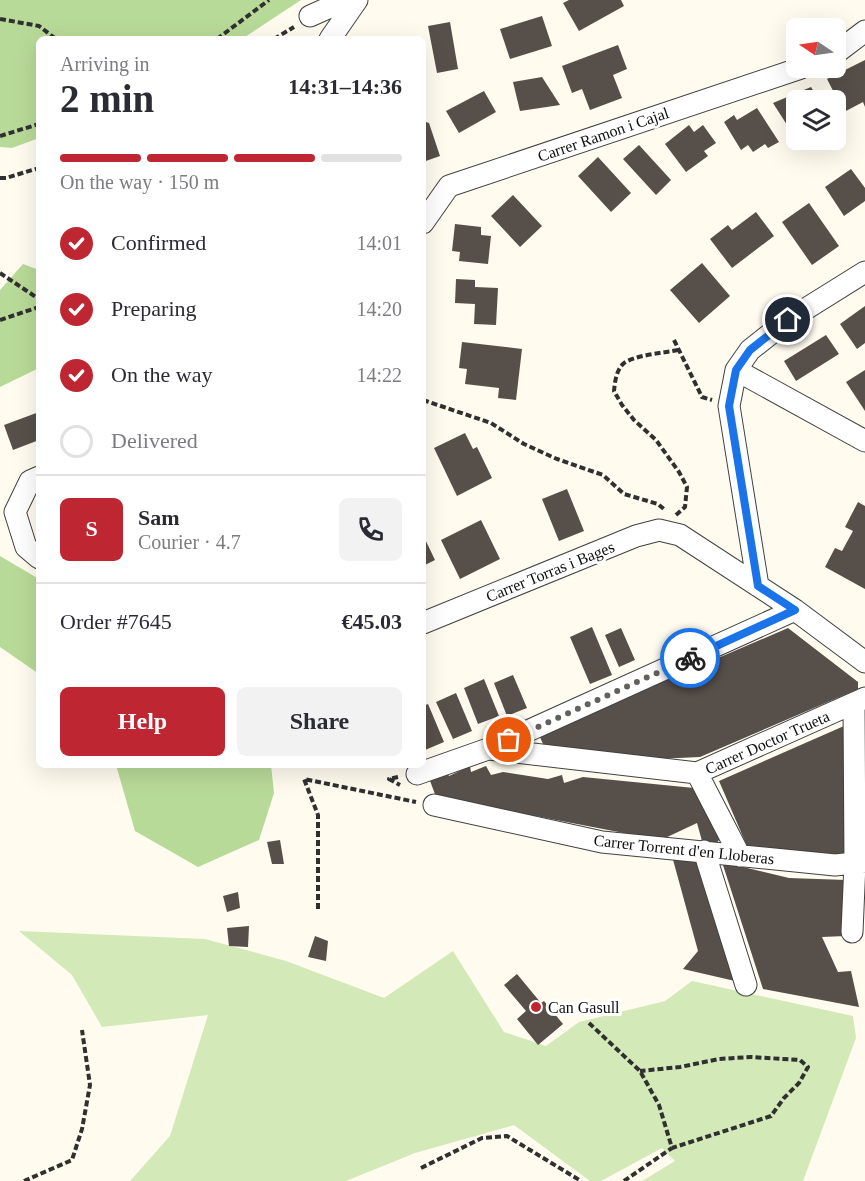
<!DOCTYPE html>
<meta charset="utf-8">
<style>
:root{--surface:#fff;--page:#f2f2f3;--text:#2b2b33;--muted:#7c7c81;--line:#e1e1e2;--accent:#be2632}
body{margin:0;font-family:Georgia,serif;background:var(--page);color:var(--text);height:100vh;display:flex;flex-direction:column;font-size:22px;white-space:nowrap}
*{box-sizing:border-box;margin:0}
p{font-size:20px;color:var(--muted)}
.icon{flex:none;width:33px;height:33px;fill:none;stroke:currentColor;stroke-width:2;stroke-linecap:round;stroke-linejoin:round}
.map{position:relative;flex:1;overflow:hidden}
.drawer{position:absolute;left:36px;top:36px;width:390px;height:732px;display:flex;flex-direction:column;background:var(--surface);border-radius:9px;box-shadow:0 6px 24px #0002}
.drawer>*{flex:none}
.needle{width:39px;rotate:283deg}
.buttons{position:absolute;left:786px;top:18px;display:grid;gap:12px}
.buttons a{display:grid;place-items:center;width:60px;height:60px;border-radius:9px;background:var(--surface);box-shadow:0 6px 24px #0002;font-size:30px}
.pin{position:absolute;display:grid;place-items:center;width:51px;height:51px;color:#fff;margin:-26px;border:3px solid #fff;border-radius:50%;box-shadow:0 2px 6px #0007}
.courier{position:absolute;display:grid;place-items:center;width:60px;height:60px;margin:-30px;border:4px solid #1a73e8;border-radius:50%;background:#fff;color:#222;box-shadow:0 2px 8px #0007}
.head em{font-style:normal;font-weight:700}
.head div{display:flex;flex-direction:column-reverse}
.head{display:flex;align-items:center;justify-content:space-between;height:102px;padding:0 24px}
h1{font-size:39px;font-weight:700;line-height:45px}
.bar{display:grid;grid-template-columns:repeat(4,1fr);gap:9px 6px;align-content:center;height:72px;padding:0 24px}
.bar i{height:8px;border-radius:4px;background:var(--line)}
.bar .on{background:var(--accent)}
.bar p{grid-column:span 4}
.line{display:flex;align-items:center;gap:15px;padding:0 24px;border-top:2px solid var(--line)}
.line div{flex:1}
.round{display:grid;place-items:center;flex:none;width:63px;height:63px;border-radius:9px;background:var(--page)}
ol{padding:0 24px;list-style:none}
li{display:flex;align-items:center;gap:18px;height:66px}
li p{margin-inline-start:auto}
li .icon{padding:6px;border-radius:50%;background:var(--accent);color:#fff;stroke-width:4}
li:last-child{color:var(--muted)}
li i{width:33px;height:33px;border:3px solid var(--line);border-radius:50%}
.action{display:flex;gap:12px;margin-top:auto;padding:12px 24px}
.action a{flex:1;height:69px;border-radius:9px;background:var(--accent);color:#fff;font-size:24px;font-weight:700;line-height:69px;text-align:center}
.action a+a{background:var(--page);color:var(--text)}
.map>svg:first-child{display:block}
.green{fill:#d3e9b8}
.forest{fill:#b8da98}
.building{fill:#574f4a}
.lines{fill:none;stroke-linecap:round;stroke-linejoin:round}
.minor-casing{stroke:#414141;stroke-width:23}
.path{stroke:#303030;stroke-width:4;stroke-dasharray:6 3;stroke-linecap:butt}
.minor{stroke:#fff;stroke-width:21}
.done{stroke:#62615d;stroke-width:6;stroke-dasharray:0 10.8}
.route{stroke:#1a73e8;stroke-width:8}
.poi-dot{fill:#be2632;stroke:#fff;stroke-width:2}
.labels{text-anchor:middle;stroke-width:6;stroke-linejoin:round;paint-order:stroke}
.street-label{font-size:16px;fill:#0e0e0e;stroke:#fff}
.poi-label{font-size:16px;fill:#0e0e0e;stroke:#fff;text-anchor:start}
</style>
<div class="map">
<svg width="865" height="1181" viewBox="0 0 865 1181">
<rect width="100%" height="100%" fill="#fffbef"/>
<path class="green" d="M19,931L205,939L286,961L384,998L453,951L504,1032L546,1046L579,1022L665,1001L692,981L853,1016L856,1038L803,1181H642L675,1161L662,1148L601,1181H590L514,1125L415,1153L346,1181H130L170,1136L208,1015L102,1027L72,975Z"/>
<path class="forest" d="M0,0H301L242,39H39V138L12,148L0,147Z
M23,264L39,270V368L0,387V290Z
M0,556L39,579V674L0,647Z
M116,765H271L274,793L259,840L198,867L135,831Z"/>
<path class="building" d="M569,0H621L624,6L579,31L563,3Z
M542,16L552,46L510,59L500,29Z
M450,22L458,69L437,73L428,26Z
M618,45L627,69L613,75L622,98L590,110L582,89L572,93L562,66Z
M865,60V107L863,102L844,112L827,79Z
M542,77L560,105L520,111L513,82Z
M811,87L819,100H796V139L773,103Z
M484,91L496,112L459,133L446,111Z
M757,108L779,142L768,148L765,144L753,152L748,145L741,150L724,122L734,115L737,120Z
M423,121L429,123L440,156L423,162Z
M689,125L694,132L703,125L716,143L704,151L708,156L686,172L665,144Z
M639,145L671,180L656,195L623,159Z
M598,157L631,193L611,212L578,176Z
M851,169L865,188V201L844,216L825,187Z
M513,195L542,226L520,247L491,216Z
M809,203L839,246L812,265L782,222Z
M756,212L774,236L732,268L710,239L728,225L732,230Z
M455,224L481,227V235L491,236L488,264L459,261L460,252L452,251Z
M702,263L730,296L699,323L670,290Z
M456,279L475,280V287L498,288L496,325L474,324L475,304L455,303Z
M865,306V343L857,349L840,324Z
M826,335L839,354L796,381L784,361Z
M462,342L522,349L516,400L498,398L499,388L465,384L467,369L459,368Z
M865,370V411L846,382Z
M39,412V440L13,450L4,425Z
M465,433L473,449L477,447L492,478L457,496L434,448Z
M567,489L584,531L559,541L542,499Z
M858,502L865,506V589L825,567L835,548L842,551L853,531L845,527Z
M481,520L500,559L460,579L441,540Z
M423,535L435,560L423,566Z
M592,627L612,675L590,684L570,637Z
M621,628L635,660L619,667L605,635Z
M788,628L858,682V689L700,757L656,759L544,746L539,735Z
M513,675L527,708L507,716L494,683Z
M484,679L499,716L478,724L464,688Z
M456,693L472,731L453,739L436,702Z
M428,704L444,742L425,750L423,744V706Z
M844,726L847,855L747,846L719,781Z
M470,766L471,772L486,766L491,775L503,772L548,779L562,775L564,783L583,777L694,788L722,835L717,843L702,841L697,823L663,839L629,834L436,797L429,778L445,768L449,776Z
M280,840L284,864H272L267,842Z
M672,856L696,859L735,981L683,969L698,951Z
M722,862L789,878L846,880L845,936L822,937L838,972L851,971L859,1007L763,989Z
M238,892L240,908L227,912L223,896Z
M249,926L248,947L229,946L227,928Z
M315,936L328,941L326,961L308,957Z
M517,974L541,1003L544,1001L563,1024L538,1045L517,1019L526,1011L504,985Z"/>
<g class="lines">
<defs>
<path id="minor" d="M310,16L337,4L353,0
M330,39L357,0
M836,53L865,31
M423,223L449,186L801,68
M736,370L865,441
M39,477L30,481L15,512L26,547L39,558
M758,586L729,406L736,370L750,350L788,320L865,272
M423,623L636,536L659,530L680,535L795,610L865,662
M489,749L697,773L865,698
M697,773L740,856
M417,774L488,749L795,610
M434,805L602,842L835,865L865,862
M704,851L746,985
M852,932L855,863L854,703"/>
</defs>
<use href="#minor" class="minor-casing"/>
<path class="path" d="M0,19L39,26L56,39
M217,39L269,0
M274,39L294,27
M0,136L39,124
M0,178H6L39,168
M0,273L39,299
M0,320L39,307
M674,340L702,397L712,400
M423,400L491,423L524,444L557,459L603,475L624,494L658,504L665,510
M676,515L685,507L687,487L679,472L656,440L634,420L622,405L614,391C615,382 616,371 623,364C633,355 664,353 678,350
M398,777L389,779L400,785
M318,909V815L304,779L416,802
M589,1023L640,1071L659,1105L672,1148L771,1116L784,1098L799,1083L808,1067L800,1060L751,1057L719,1059L680,1067L640,1071
M421,1168L482,1138L507,1136L581,1181
M24,1181L72,1160L82,1129L90,1085L82,1030
M624,1181L672,1148"/>
<use href="#minor" class="minor"/>
</g>
<g class="lines">
<path class="done" d="M509,740L690,658"/>
<path class="route" d="M690,658L795,610L758,586L729,406L736,370L750,350L788,320"/>
</g>
<circle class="poi-dot" cx="536" cy="1007" r="6"/>
<g class="labels">
<g class="street-label">
<text transform="translate(603 134) rotate(-19)" y="6">Carrer Ramon i Cajal</text>
<text transform="translate(550 571) rotate(-22)" y="6">Carrer Torras i Bages</text>
<text transform="translate(767 742) rotate(-24)" y="6">Carrer Doctor Trueta</text>
<text transform="translate(684 849) rotate(6)" y="6">Carrer Torrent d'en Lloberas</text>
</g>
<g class="poi-label">
<text x="548" y="1013">Can Gasull</text>
</g>
</g>
</svg>
<div class="buttons">
<a><svg class="needle" viewBox="-14 -14 28 28"><path d="M0-13l5 13h-10z" fill="#e53935"/><path d="M0 13l5-13h-10z" fill="#7c7c81"/></svg></a>
<a><svg class="icon" aria-label="layers" viewBox="0 0 24 24"><path d="M12 4l9 5-9 5-9-5zM3 14l9 5 9-5"/></svg></a>
</div>
<div class="pin" style="left:509px;top:740px;background:#ea580c"><svg class="icon" aria-label="bag" viewBox="0 0 24 24"><path d="M5 8h14l-1 12H6zM9 8a3 3 0 0 1 6 0"/></svg></div>
<div class="pin" style="left:788px;top:320px;background:#1f2937"><svg class="icon" aria-label="home" viewBox="0 0 24 24"><path d="M3 11l9-7 9 7M6 9v11h12V9"/></svg></div>
<div class="courier" style="left:690px;top:658px"><svg class="icon" aria-label="bike" viewBox="0 0 24 24"><circle cx="6" cy="16" r="4"/><circle cx="18" cy="16" r="4"/><path d="M6 16l4-8h5l3 8M10 8l3 8H6M13 5h3"/></svg></div>
<section class="drawer">
<div class="head"><div><h1>2 min</h1><p>Arriving in</p></div><em>14:31–14:36</em></div>
<div class="bar"><i class="on"></i><i class="on"></i><i class="on"></i><i></i><p>On the way · 150 m</p></div>
<ol>
<li><svg class="icon" aria-label="check" viewBox="0 0 24 24"><path d="M5 12l5 5 9-10"/></svg>Confirmed<p>14:01</p></li>
<li><svg class="icon" aria-label="check" viewBox="0 0 24 24"><path d="M5 12l5 5 9-10"/></svg>Preparing<p>14:20</p></li>
<li><svg class="icon" aria-label="check" viewBox="0 0 24 24"><path d="M5 12l5 5 9-10"/></svg>On the way<p>14:22</p></li>
<li><i></i>Delivered</li>
</ol>
<div class="line" style="height:108px"><b class="round" style="background:var(--accent);color:#fff">S</b><div><b>Sam</b><p>Courier · 4.7</p></div><a class="round"><svg class="icon" aria-label="phone" viewBox="0 0 24 24"><path d="M5 4h4l2 5-3 2q2 4 5 5l2-3 5 2v4C11 20 4 13 5 4z"/></svg></a></div>
<div class="line" style="height:78px"><div>Order #7645</div><b>€45.03</b></div>
<div class="action"><a>Help</a><a>Share</a></div>
</section>
</div>
